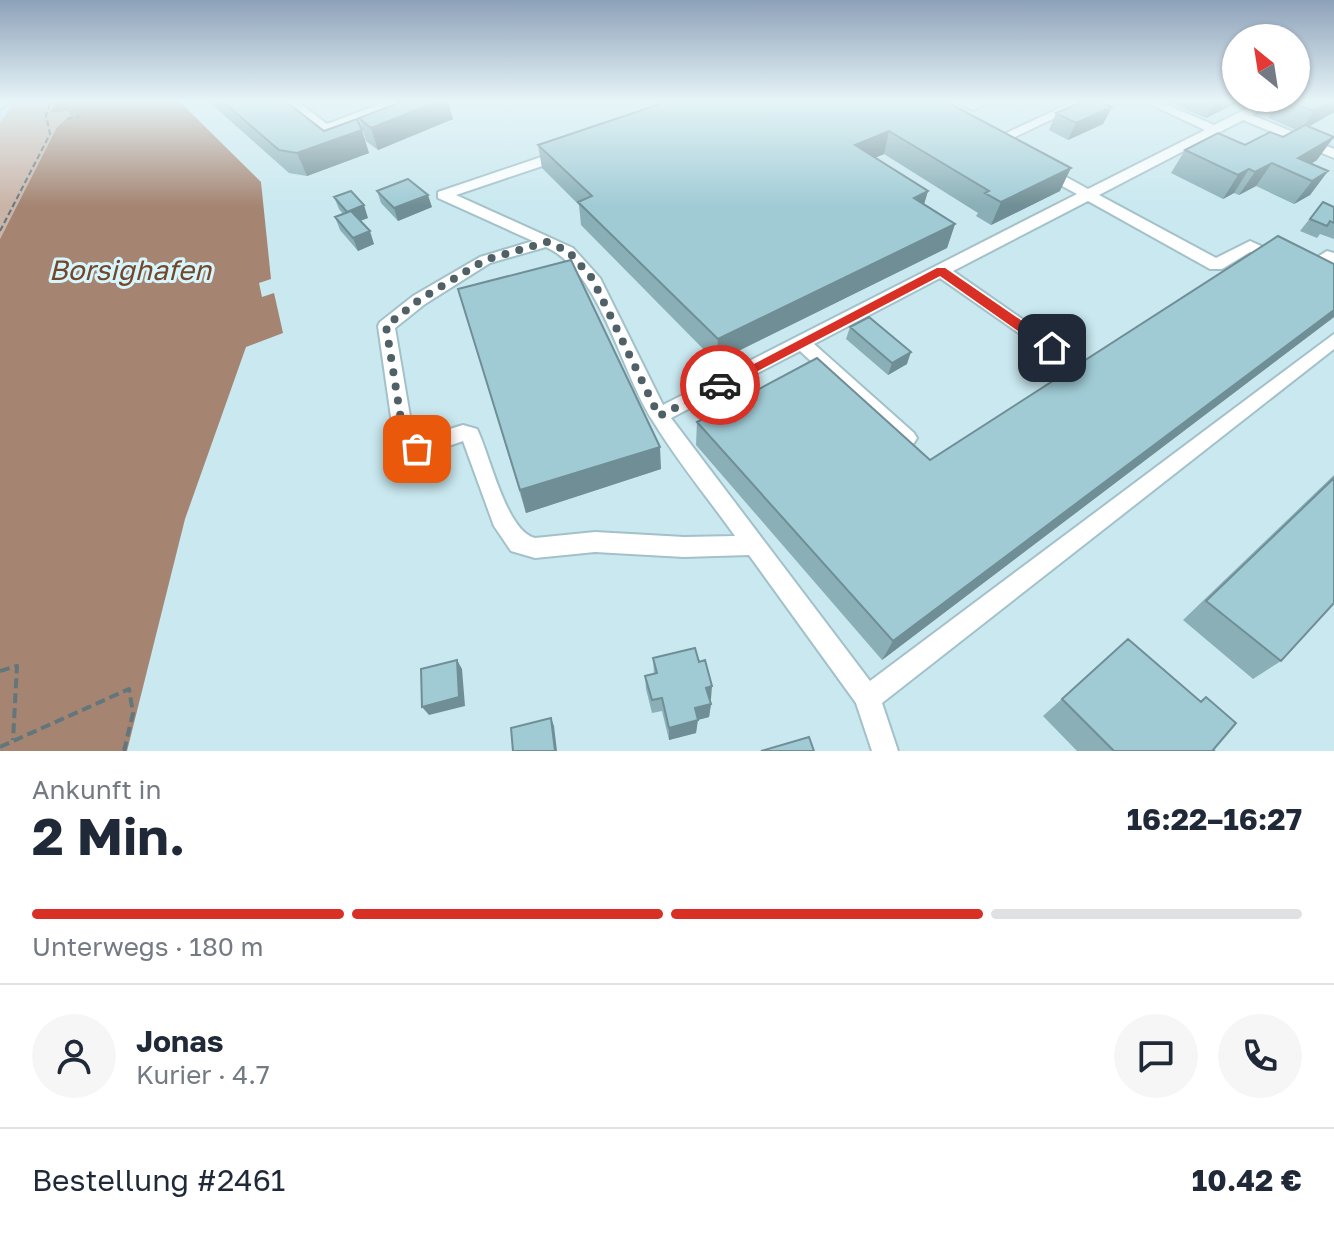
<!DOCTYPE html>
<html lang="de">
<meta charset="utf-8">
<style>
:root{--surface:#fff;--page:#f6f6f7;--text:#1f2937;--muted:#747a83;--line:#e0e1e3;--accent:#d93025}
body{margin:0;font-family:"Golos Text",sans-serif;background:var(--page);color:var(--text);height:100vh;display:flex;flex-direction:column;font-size:30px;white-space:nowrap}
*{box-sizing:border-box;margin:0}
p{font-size:26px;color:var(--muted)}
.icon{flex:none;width:44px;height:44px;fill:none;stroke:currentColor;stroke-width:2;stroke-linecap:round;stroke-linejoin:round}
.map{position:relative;height:751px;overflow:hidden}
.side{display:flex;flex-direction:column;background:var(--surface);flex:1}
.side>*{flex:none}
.needle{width:52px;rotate:330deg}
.controls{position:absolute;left:1222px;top:24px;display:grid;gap:16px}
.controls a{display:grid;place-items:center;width:88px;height:88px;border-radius:50%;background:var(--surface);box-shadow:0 2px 6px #0004;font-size:40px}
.pin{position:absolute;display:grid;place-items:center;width:68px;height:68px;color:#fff;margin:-34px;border-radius:16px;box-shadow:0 4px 12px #0006}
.courier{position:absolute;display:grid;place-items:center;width:80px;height:80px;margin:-40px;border:6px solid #d93025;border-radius:50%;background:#fff;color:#222;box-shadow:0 2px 10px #0007}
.overview em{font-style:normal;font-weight:700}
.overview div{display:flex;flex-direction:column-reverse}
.overview{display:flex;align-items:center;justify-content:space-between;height:136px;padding:0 32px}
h1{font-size:52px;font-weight:700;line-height:60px}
.bar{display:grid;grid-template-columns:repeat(4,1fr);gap:12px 8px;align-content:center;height:96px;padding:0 32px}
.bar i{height:10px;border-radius:6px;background:var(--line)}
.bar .active{background:var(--accent)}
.bar p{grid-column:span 4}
.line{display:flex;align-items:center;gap:20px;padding:0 32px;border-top:2px solid var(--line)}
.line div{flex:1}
.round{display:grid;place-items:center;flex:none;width:84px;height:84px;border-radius:42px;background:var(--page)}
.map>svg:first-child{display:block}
.green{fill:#cab3a7}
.water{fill:#a58472}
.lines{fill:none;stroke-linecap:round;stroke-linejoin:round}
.minor-casing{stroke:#a3c1c8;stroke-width:4}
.path-far1{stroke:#62767b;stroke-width:2;stroke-dasharray:6 3;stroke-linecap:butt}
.path{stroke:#62767b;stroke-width:4;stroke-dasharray:10 5;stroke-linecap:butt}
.minor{fill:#fff;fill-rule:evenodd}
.wall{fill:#8aafb7}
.shaded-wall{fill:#708e95}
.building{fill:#a0cbd5;stroke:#708e95;stroke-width:2}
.route{fill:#d93025}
.done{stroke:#4f6166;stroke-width:8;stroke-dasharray:0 14.4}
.labels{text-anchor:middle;stroke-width:6;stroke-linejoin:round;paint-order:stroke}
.water-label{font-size:28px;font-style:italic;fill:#76462a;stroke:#d6f6fd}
</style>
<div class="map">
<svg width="1334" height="751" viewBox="0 0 1334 751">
<rect width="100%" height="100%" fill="#c9e8ef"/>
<path class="green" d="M15,101H57L51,113L68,111L71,115L57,127L0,239V123Z"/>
<path class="water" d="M57,101H179L261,182L271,279L259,283L262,297L274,293L283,333L246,347L185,519L127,751H0V239L57,127L71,115L68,111L50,113Z"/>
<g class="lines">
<defs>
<path id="minor" d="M0,101H9L0,109Z
M284,101H297L327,124L388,101H404L325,133Z
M954,101H992L973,110Z
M1075,101H1090L998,145L987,142Z
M1143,101H1158L1214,125L1262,101H1276L1252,115L1334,149V158L1243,120L1099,195L1216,258L1250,241L1283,256L1286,259L1283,262H1273L1250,252L1222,269H1210L1088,201L953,271L1058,344L1061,348L1058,352H1046L940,278L814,344L914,433L917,438L914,443L907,446L900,443L800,351L671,418L870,681L1334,334V349L882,703L898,751H872L856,703L749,555L684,557L595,552L535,558L511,551L494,526L463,441L417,457L398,451L395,445L378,326L380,322L413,296L480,257L533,241L438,198V192L559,151H569V157L456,195L573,248L600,278L663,405L1077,194L1038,173V167H1048L1088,189L1205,130ZM546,247C601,272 621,372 653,421C677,461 708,498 735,536L684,537L595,532L535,538C506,531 490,455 477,429L463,425L414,440L395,328L425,304L490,263Z
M1327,251L1334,253V264L1319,256Z"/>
</defs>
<use href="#minor" class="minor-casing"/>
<path class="path-far1" d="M67,119L81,116
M0,231L50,134L46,115L51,101"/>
<path class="path" d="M0,671L17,666L13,740
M0,747L129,689L133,713L124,751"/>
<use href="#minor" class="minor"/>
</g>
<path class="wall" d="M208,101H285L324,131L369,153L307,176L289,173Z
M945,101L1060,191L991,225L976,216L978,213L884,154L875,158L928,191L924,204L955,224L947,248L716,362L581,225L579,205L542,168L538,145Z
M1165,101H1241L1206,118Z
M1279,101H1334V112L1308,127L1317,160L1311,164L1328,171L1310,195L1294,204L1256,186L1239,195L1234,193L1223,199L1171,173L1185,150L1245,145L1283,137L1296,130L1268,118Z
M1056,113L1103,124L1068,140L1049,130Z
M359,118L453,119L378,150L366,141Z
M377,191L432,207L398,221L381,203Z
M334,197L368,218L360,221L374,244L358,251L340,230L335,217L343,214L339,209Z
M1323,202L1334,207V239L1320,234L1317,238L1300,231Z
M1334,264V317L882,660L696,445L697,422L930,460Z
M458,289L661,469L526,513Z
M850,327L907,364L888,375L846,339Z
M1334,475V603L1281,661L1253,679L1183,620Z
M1128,639L1200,701L1206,697L1213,750L1215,751H1077L1043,716Z
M653,658L711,699L710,700L711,704L709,717L697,720L696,733L669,740L662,711L652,713L646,689L645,676L654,674Z"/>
<path class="shaded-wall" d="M439,101H448L453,119L378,150L371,128Z
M1216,101H1241L1206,118Z
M1334,101V112L1300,132L1314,111Z
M1112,107L1103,124L1068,140L1076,123Z
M362,130L369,153L307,176L297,153Z
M889,131L884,154L850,168L855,145Z
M1334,137L1317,160L1295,173L1298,158Z
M1272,163L1256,186L1239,195L1255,172Z
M1071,168L1060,191L991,225L1001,202Z
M1249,169L1234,193L1223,199L1238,175Z
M1328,171L1310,195L1294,204L1312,181Z
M928,191L921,214L914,198Z
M428,195L432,207L398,221L394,208Z
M364,205L368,218L352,224L347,212Z
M955,224L947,248L716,362L718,339Z
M370,231L374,244L358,251L353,238Z
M1334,310V317L882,660L893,641Z
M911,352L907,364L888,375L892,363Z
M660,447L661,469L526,513L520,490Z
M457,660L462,669L465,706L429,715L422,707Z
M712,686L711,699L705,701L706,688Z
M711,704L709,717L694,721L695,708Z
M551,718L554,726L557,751H555Z
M698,720L696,733L669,740V728Z"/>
<path class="building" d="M222,101H285L324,131L357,119L362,130L297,153L279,150Z
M404,101H439L371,128L359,118Z
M669,101H945L1071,168L1001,202L985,193L989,191L889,131L855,145L928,191L914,198L955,224L718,339L578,202L592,196L538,145Z
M1084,101H1098L1112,107L1076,123L1056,113Z
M1288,101H1333L1314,111Z
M1305,125L1334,137L1298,158L1328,171L1312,181L1272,163L1255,172L1249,169L1238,175L1185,150L1218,133L1245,145L1270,132L1283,137Z
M408,179L428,195L394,208L377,191Z
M351,191L364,205L347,212L334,197Z
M1323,202L1334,207V223L1330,221L1327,226L1310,219Z
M351,211L370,231L353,238L335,217Z
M1278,236L1334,264V310L893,641L697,422L817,358L930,460Z
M571,260L660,447L520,490L458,289Z
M869,317L911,352L892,363L850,327Z
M1334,478V603L1281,661L1206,601Z
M1128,639L1201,702L1206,697L1236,723L1213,750L1215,751H1114L1062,699Z
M695,648L699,662L705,660L712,686L706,688L711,704L695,708L698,720L669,728L662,698L652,700L645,676L657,673L653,658Z
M457,660L459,697L422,707L421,669Z
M551,718L555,751H513L511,728Z
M809,737L814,751H761Z"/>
<linearGradient id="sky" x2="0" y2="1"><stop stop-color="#8da1b9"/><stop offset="0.49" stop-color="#e7f5f8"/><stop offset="1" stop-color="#e7f5f8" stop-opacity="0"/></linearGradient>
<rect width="1334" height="206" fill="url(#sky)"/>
<path class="route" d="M937,268H945L1057,345V352H1048L940,276L725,388H716L714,385Z"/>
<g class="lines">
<path class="done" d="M417,449L405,445L386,326L419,300L485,260L547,242L568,251L592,278L659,416L720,385"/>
</g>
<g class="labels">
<g class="water-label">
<text x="130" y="280">Borsighafen</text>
</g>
</g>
</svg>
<div class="controls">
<a><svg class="needle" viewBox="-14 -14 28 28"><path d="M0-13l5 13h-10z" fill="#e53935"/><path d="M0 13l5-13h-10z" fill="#747a83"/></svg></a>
</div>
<div class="pin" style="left:417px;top:449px;background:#ea580c"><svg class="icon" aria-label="bag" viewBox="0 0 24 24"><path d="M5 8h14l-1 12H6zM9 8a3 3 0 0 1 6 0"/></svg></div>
<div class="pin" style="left:1052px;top:348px;background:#1f2937"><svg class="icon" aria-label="home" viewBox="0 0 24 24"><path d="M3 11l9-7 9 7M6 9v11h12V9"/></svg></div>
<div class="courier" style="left:720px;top:385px"><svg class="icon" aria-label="car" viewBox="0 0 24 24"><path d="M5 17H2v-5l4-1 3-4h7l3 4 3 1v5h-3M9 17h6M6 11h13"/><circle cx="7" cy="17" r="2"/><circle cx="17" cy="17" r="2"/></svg></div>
</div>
<section class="side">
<div class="overview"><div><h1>2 Min.</h1><p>Ankunft in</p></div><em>16:22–16:27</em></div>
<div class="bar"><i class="active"></i><i class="active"></i><i class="active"></i><i></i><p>Unterwegs · 180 m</p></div>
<div class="line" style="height:144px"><a class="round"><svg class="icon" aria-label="person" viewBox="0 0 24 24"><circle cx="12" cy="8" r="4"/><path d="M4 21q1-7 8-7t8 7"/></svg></a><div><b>Jonas</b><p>Kurier · 4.7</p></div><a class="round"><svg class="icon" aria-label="chat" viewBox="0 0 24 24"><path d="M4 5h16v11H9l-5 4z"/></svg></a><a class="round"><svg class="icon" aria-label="phone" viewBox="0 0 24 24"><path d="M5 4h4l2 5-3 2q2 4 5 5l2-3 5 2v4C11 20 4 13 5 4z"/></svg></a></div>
<div class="line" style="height:104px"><div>Bestellung #2461</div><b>10.42 €</b></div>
</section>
